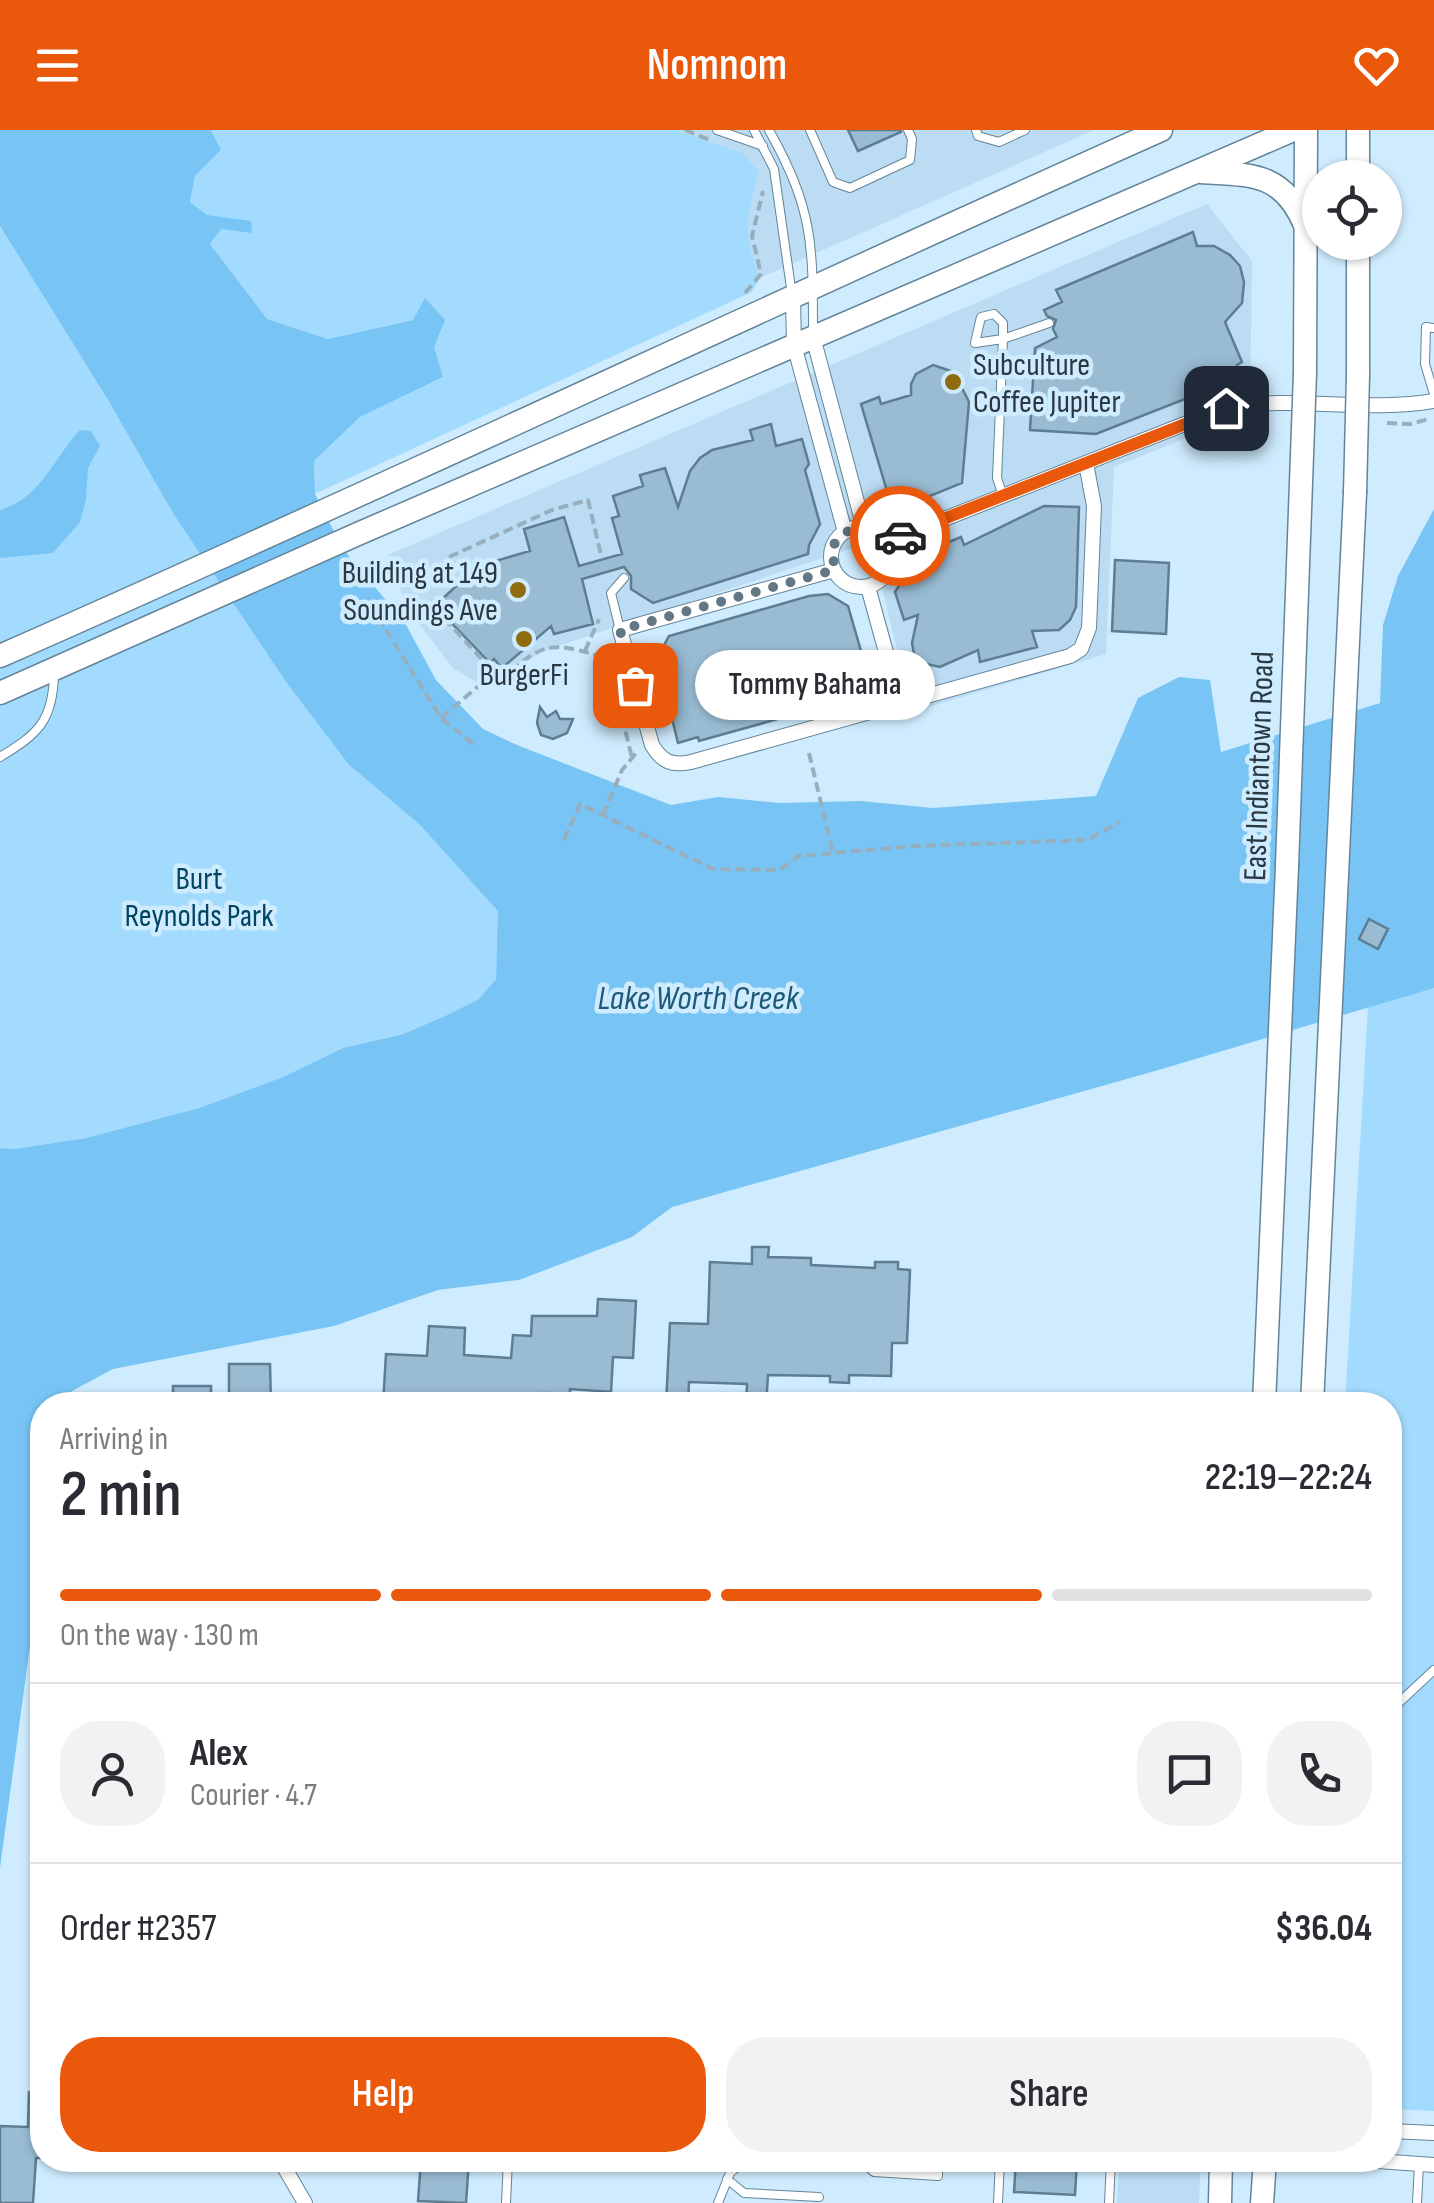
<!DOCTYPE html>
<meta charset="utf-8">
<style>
:root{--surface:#fff;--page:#f2f2f3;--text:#2b2b33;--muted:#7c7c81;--line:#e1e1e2;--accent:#ea580c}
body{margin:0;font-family:"Sofia Sans Condensed",sans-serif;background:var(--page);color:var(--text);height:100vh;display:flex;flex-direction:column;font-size:38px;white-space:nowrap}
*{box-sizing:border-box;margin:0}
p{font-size:32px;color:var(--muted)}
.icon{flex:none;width:55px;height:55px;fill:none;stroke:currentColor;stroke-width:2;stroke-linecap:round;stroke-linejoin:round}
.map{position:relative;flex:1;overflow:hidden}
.panel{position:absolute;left:30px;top:1262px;width:1372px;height:780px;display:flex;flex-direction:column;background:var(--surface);border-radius:40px;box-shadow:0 2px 8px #0004}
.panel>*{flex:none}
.controls{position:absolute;left:1302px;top:30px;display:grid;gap:20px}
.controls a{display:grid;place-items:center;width:100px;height:100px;border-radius:50%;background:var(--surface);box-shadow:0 2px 8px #0004;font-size:50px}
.pin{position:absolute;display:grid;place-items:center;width:85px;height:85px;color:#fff;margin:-42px;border-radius:20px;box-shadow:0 5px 15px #0006}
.courier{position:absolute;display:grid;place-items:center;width:100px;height:100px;margin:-50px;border:8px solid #ea580c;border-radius:50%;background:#fff;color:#222;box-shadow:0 2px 12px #0007}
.bubble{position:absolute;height:70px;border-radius:35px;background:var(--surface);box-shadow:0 2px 8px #0004;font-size:32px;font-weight:600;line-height:70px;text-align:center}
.head em{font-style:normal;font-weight:600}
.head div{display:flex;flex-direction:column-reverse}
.head{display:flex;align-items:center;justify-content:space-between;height:170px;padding:0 30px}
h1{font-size:65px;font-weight:600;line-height:75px}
.bar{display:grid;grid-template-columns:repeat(4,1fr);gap:15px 10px;align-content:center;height:120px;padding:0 30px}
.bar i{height:12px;border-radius:8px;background:var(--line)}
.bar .on{background:var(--accent)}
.bar p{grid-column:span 4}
.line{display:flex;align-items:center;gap:25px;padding:0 30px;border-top:2px solid var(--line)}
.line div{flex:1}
.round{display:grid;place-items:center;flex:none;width:105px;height:105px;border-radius:40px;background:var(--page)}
.action{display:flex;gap:20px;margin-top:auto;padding:20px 30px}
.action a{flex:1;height:115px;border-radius:40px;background:var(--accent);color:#fff;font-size:40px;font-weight:600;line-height:115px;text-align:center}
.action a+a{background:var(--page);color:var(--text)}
header{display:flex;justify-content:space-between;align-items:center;height:130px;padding:0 30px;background:var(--accent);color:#fff;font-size:45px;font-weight:600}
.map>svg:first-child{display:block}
.built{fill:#bbdcf2}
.green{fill:#a3dbfe}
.water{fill:#78c5f5}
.building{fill:#99bcd3;stroke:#5d7d92;stroke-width:2.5}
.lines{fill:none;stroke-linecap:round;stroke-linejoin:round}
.lane-casing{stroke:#638499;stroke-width:10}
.street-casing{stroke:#638499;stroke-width:16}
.primary-casing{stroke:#638499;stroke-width:25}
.path{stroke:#97aebe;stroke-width:4;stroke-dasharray:10 5;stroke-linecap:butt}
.lane{stroke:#fff;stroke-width:8}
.street{stroke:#fff;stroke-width:14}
.primary{stroke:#fff;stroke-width:22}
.primary-bridge-casing{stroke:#638499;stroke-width:25;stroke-linecap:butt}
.primary-bridge{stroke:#fff;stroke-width:22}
.done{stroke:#647784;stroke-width:10;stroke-dasharray:0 18}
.route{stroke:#ea580c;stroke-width:12}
.poi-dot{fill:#8f6c10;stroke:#cfecfe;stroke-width:4}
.labels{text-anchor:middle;stroke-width:9;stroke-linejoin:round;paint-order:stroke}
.poi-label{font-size:32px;fill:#2a3842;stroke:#cfecfe;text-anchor:start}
.street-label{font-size:32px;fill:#2a3842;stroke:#cfecfe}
.park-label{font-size:32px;fill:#014463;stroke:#cfecfe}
.water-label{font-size:35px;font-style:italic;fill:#1f5979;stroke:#cfecfe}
</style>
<header><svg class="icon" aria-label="menu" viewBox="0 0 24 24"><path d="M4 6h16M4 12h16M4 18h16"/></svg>Nomnom<svg class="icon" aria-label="heart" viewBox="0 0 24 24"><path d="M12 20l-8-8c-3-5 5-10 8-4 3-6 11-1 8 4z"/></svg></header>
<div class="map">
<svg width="1434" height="2073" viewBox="0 0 1434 2073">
<rect width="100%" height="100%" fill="#cfecfe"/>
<path class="built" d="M662,0H1094L760,148L749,122L746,89L759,42Z
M1207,74L1252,131L1250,282L1114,337L1106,524L912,582L871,412L543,521L486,558L453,538L407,478L388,425Z
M1119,2030H1201L1199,2073H1117Z"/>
<path class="green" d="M211,0H677L742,23L759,42C747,86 742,105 760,148L752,162L315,364L314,331L360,287L443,247L413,190L328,209L266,189L210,114L221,98L190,72L195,46L221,20Z
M0,96L108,270L174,385L286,552L349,635L419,694L499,781L496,849L479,869L445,886L403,904L343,918L283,947L199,978L86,1008L14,1019L0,1018Z
M1434,858V1981L1390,1979V1275H1345L1368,875Z"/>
<path class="water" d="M0,0H211L221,20L195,46L190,72L207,85L251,91L252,103L221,99L210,114L267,189L328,209L413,190L425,168L445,190L434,217L443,247L360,287L314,331L315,364L343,419L405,493L436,550L483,599L517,615L671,675L718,667L780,673L860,671L933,678L1096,666L1138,568L1179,547L1210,550L1221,622L1380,573L1383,495L1398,446L1434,379V858L1155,941L672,1077L632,1107L519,1150L438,1160L334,1196L113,1239L72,1261L68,1275H42V1426L0,1738V1018L14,1019L86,1008L199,978L283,947L343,918L403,904L445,886L479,869L496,849L498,781L419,694L349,635L286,552L174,385L108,270L0,96Z
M80,300L91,301L100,316L88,338L86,370L80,392L53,423L0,428V380C41,368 53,329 80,300Z"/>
<path class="building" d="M848,0H901V2L858,21Z
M1193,102L1197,116H1214L1230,125L1240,136L1244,152L1242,173L1225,192L1242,232L1237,235L1241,247L1096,304L1030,300L1035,218L1057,207L1053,199L1056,190L1047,186L1044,180L1062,172L1056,160Z
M933,235L954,242L969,272L962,353L893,381L861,274L879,267L881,274L911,265V254L916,244Z
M771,294L776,316L802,309L809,334L805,340L820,394L809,415L808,424L653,473L631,459V446L624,437L582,449L593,494L554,504L551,496L502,538L494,529L490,533L438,479L445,474L441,470L478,436L530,421L524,399L564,387L579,436L622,424L612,388L619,386L613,366L643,356L640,345L665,338L678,377L690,341L700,328L712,320L753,310L750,300Z
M1044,376L1079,377L1076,477L1070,490L1059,500L1032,501L1037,517L980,532L978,520L940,537L922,533L914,524L912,513L918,485L904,490L895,462L909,441L908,429L961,407L964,415Z
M1115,430L1169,433L1166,504L1112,501Z
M828,464L848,476L870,552L850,557L853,568L699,611L698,607L678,613L657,528L669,506L809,466Z
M540,577L547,587L556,581L560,589H573L567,603L553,609L541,605L537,593Z
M1369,789L1388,799L1378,819L1359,809Z
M752,1117H769L768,1127L811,1128V1135L875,1138V1132H898V1139L910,1140L907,1213H892L891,1246L849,1245V1253L830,1252V1246L768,1245L766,1275H746L747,1254L689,1252L688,1275H666L670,1193L708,1194L710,1132L752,1134Z
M598,1169L636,1171L633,1228L613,1227L611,1262L570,1259V1264L544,1263L543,1275H383L386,1224L427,1226L429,1196L465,1198L464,1225L511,1228L513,1205L531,1206L532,1186H597Z
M229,1234H270L271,1275H246V1266H229Z
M173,1256H211V1275H173Z
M29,1962L42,1963V2028H36L33,2073H0V1996L28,1997Z
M421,2030H469L466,2073L418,2071Z
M1016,2030L1077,2031L1075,2065L1014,2062Z"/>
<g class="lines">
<defs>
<path id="lane" d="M717,0L763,16
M754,0L774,39L792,165
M769,0C813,79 813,113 813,202
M810,0L833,52L850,58L910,30L912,9L908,0
M976,0L978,6L999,12L1025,0
M1434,198L1426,197L1425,234L1434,264
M1003,366L997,348L1003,209V193L994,184L981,187L975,213L1003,209L1049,193
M620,500L611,463L624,448
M0,627C38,604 53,591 54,544
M1390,1581L1434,1540
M859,2030L874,2042L938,2046V2030
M727,2049L744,2063L819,2067
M506,2073L508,2030
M718,2073L730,2043L745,2030
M998,2073L1000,2030
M1109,2073L1111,2030
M1417,2073L1419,2034"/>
<path id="street" d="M793,167L794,215L845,402
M813,207L864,398
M831 427a30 30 0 1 1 60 0a30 30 0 1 1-60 0Z
M886,412L1225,278C1295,265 1365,283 1434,271
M834,440L620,500L652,615C662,632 672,636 691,632L1070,526L1081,519L1089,498L1094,376L1086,333
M868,457L900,573
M1390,2001L1434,2003
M280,2030L305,2073
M1364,2030L1434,2035"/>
<path id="primary" d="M1358,0V48
M1201,42C1251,45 1283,42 1305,95
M1358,112V245
M1305,243L1306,0
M0,526C389,355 773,173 1161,0
M0,563L360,403L1293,0
M1264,1275L1287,736
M1312,1275L1355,363
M1220,2073L1221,2030
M1262,2073L1265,2030"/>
</defs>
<use href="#lane" class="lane-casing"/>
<use href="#street" class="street-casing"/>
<use href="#primary" class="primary-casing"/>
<path class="path" d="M685,0L710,10
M745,163L761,144L752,106L763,61
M1387,293L1410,294L1429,289
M449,427L552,380L588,370L602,429
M422,479L431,474L490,538L489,547
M378,487L441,588L477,617
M585,521L599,489
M489,547L498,554C542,511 550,510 608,529L632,628
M441,588L489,547
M809,623L833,723
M603,685L622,640L638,621
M564,710L580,674L713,739L779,740L799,726L914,716L1087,710L1120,692"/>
<use href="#lane" class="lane"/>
<use href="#street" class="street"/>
<use href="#primary" class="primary"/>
<defs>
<path id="primary-bridge" d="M1355,363L1358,245
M1287,736L1305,243"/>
</defs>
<use href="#primary-bridge" class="primary-bridge-casing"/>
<use href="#primary-bridge" class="primary-bridge"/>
</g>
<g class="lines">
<path class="done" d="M635,555L620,500L834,440L833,416C847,394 869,392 886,412L900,406"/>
<path class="route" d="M900,406L1226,278"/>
</g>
<g class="poi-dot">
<circle cx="953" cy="252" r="10"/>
<circle cx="518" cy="460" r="10"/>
<circle cx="524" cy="509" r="10"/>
</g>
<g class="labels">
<g class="poi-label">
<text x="973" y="245">Subculture<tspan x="973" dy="37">Coffee Jupiter</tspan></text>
<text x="498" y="453" text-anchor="end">Building at 149<tspan x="498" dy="37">Soundings Ave</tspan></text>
<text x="524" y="555" text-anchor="middle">BurgerFi</text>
</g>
<g class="street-label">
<text transform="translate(1258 636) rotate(-88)" y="11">East Indiantown Road</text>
</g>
<g class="park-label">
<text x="199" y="759">Burt<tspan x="199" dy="37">Reynolds Park</tspan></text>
</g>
<g class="water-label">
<text x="698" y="879">Lake Worth Creek</text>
</g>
</g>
</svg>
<div class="controls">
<a><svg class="icon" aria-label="locate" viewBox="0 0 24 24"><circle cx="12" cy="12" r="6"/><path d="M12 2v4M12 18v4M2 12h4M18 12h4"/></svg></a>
</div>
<div class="pin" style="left:635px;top:555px;background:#ea580c"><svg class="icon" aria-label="bag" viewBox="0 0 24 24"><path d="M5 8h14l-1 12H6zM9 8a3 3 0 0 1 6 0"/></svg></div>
<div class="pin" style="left:1226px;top:278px;background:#1f2937"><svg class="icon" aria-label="home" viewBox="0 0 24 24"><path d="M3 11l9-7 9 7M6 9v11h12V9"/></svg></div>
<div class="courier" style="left:900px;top:406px"><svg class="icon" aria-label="car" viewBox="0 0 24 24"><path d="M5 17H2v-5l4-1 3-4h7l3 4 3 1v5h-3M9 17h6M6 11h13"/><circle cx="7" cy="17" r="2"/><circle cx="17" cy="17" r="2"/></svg></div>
<div class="bubble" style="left:695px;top:520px;width:240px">Tommy Bahama</div>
<section class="panel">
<div class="head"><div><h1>2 min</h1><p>Arriving in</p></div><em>22:19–22:24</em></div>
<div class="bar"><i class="on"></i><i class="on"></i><i class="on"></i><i></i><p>On the way · 130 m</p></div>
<div class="line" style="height:180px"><a class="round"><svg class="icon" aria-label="person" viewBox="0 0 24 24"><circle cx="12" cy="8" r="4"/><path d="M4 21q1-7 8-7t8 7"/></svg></a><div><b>Alex</b><p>Courier · 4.7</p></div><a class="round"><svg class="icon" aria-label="chat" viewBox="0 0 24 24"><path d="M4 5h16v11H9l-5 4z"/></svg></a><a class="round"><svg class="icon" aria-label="phone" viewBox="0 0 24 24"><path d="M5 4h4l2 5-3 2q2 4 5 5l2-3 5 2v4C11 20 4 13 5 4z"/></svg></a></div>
<div class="line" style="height:130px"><div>Order #2357</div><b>$36.04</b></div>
<div class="action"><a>Help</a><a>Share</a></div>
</section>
</div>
